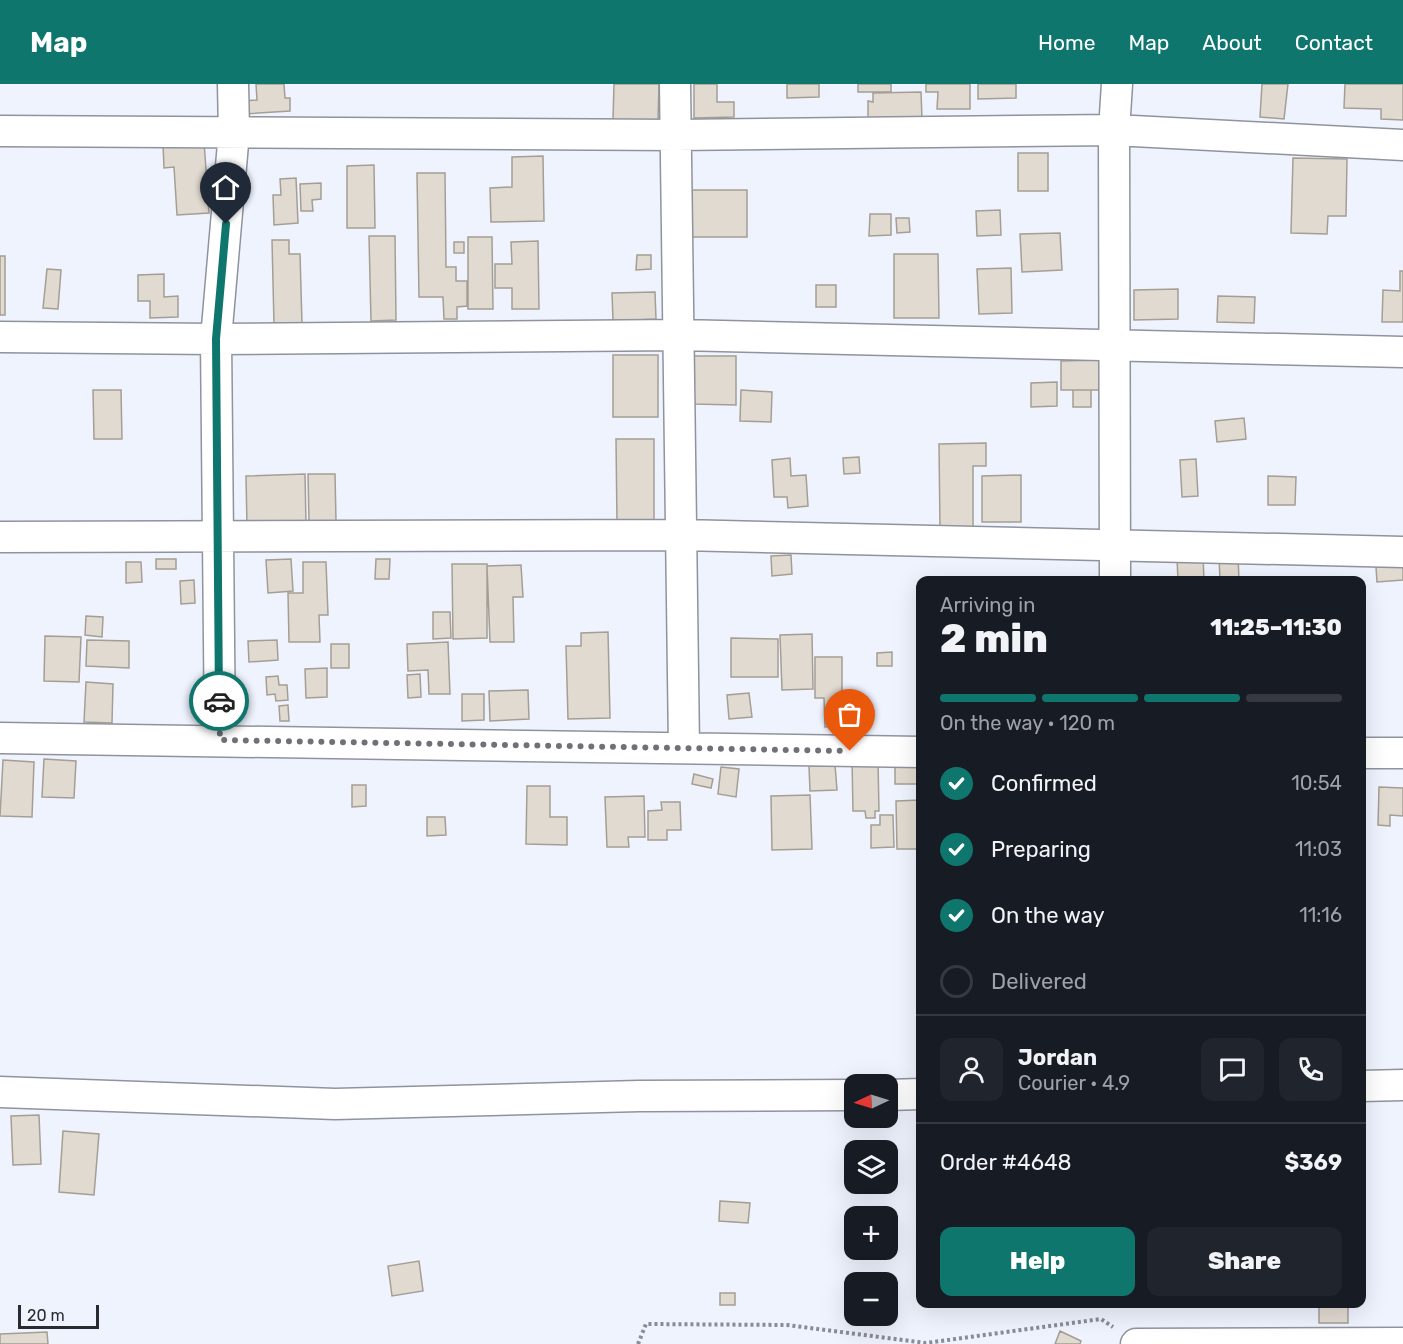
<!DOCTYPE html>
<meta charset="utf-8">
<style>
:root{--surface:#171b24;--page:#20242c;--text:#f1f3f6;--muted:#9ea1a6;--line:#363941;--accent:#0f766e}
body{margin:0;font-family:Rubik,sans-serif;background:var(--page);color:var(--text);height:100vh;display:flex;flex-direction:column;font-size:22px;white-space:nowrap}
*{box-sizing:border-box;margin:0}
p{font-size:20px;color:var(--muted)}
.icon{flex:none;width:33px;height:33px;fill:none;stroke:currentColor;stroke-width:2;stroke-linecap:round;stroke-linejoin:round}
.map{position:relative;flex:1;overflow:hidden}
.side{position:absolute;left:916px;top:492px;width:450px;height:732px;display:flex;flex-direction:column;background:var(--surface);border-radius:12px;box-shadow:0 6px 24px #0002}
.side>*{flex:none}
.needle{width:39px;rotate:266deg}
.tools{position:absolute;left:844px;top:990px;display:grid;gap:12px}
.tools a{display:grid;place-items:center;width:54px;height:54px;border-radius:12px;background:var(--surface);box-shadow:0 6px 24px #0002;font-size:30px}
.scale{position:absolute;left:18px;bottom:15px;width:81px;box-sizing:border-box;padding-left:6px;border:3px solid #2a2b2f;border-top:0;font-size:16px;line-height:21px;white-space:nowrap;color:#2a2b2f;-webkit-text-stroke:4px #eff3fe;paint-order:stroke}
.pin{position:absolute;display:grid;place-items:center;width:51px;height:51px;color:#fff;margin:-62px -26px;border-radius:50% 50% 50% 0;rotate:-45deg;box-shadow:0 0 6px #0007}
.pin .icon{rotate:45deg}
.courier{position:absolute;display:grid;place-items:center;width:60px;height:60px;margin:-30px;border:4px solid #0f766e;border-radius:50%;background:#fff;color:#222;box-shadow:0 2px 8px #0007}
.headline em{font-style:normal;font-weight:800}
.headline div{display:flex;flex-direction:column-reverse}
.headline{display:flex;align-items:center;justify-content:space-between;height:102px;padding:0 24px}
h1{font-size:39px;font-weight:800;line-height:45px}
.bar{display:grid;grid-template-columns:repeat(4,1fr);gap:9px 6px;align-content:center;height:72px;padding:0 24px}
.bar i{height:8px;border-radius:4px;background:var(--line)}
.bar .selected{background:var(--accent)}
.bar p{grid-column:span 4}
.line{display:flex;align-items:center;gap:15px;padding:0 24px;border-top:2px solid var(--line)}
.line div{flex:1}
.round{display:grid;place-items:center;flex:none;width:63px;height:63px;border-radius:12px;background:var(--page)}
ol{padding:0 24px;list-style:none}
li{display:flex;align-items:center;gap:18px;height:66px}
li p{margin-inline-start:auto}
li .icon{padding:6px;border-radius:50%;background:var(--accent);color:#fff;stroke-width:4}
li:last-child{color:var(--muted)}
li i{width:33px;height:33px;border:3px solid var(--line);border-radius:50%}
.action{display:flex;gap:12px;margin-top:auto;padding:12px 24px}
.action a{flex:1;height:69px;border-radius:12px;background:var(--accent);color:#fff;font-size:24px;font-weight:800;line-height:69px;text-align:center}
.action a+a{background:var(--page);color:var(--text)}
header{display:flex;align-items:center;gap:36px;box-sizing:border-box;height:84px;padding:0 30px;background:var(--accent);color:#fff}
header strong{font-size:28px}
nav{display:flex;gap:33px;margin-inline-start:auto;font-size:21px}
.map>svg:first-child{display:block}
.building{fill:#e1dad1;stroke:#a49e95;stroke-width:1.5}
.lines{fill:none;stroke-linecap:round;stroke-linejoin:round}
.minor-casing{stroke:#8f939d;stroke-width:33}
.path{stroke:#898c93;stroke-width:4;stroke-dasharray:3 3;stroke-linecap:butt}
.minor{stroke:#fff;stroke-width:30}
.done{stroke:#6f7177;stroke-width:6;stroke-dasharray:0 10.8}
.route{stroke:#0f766e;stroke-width:8}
</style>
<header>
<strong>Map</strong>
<nav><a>Home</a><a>Map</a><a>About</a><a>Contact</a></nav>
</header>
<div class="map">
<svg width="1403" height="1260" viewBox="0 0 1403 1260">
<rect width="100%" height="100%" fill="#eff3fe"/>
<path class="building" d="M256,0H284L285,14H290V27L244,30L243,17L257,16Z
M614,0H659L658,37L613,36Z
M694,0H717V18H734V33L694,34Z
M787,0H819V13L787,14Z
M858,0H891V8H858Z
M926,0H970V25H937L938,8H926Z
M978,0H1016V14L978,15Z
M1262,0H1288L1284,35L1260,33Z
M1345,0H1403V36L1381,35V25L1344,24Z
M921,8L922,35L868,36V17L873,18V9Z
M204,57L209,129L177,131L174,83L164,84L163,60Z
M1018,69H1048V107H1018Z
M543,72L544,137L491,138L490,104L512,103V73Z
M1293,74L1347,75L1346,132H1328L1327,150L1291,149Z
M374,81L375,144H347V82Z
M417,89H445L446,183H456V197H467V222L457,223V235H444L443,213H419Z
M296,94L298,139L274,141L273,111H281L280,95Z
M321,99V115L312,116L313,127H301L300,100Z
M692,106H747V153H692Z
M1000,126L1001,151L977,152L976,127Z
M870,130H891V151L869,152Z
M896,134H909L910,148L897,149Z
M1060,149L1062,186L1022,188L1020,150Z
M369,152H395L396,236L371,237Z
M468,153H492L493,225H468Z
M272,156H289V170H300L302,240H274Z
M538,157L539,225H512V204H495V180H512L511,158Z
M454,158H464V169H454Z
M894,170H938L939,234H894Z
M637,171H651V185L636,186Z
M0,172H5V231H0Z
M1011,184L1012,229L979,230L977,185Z
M47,185L61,186L58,225L43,224Z
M1400,187H1403V238H1382L1383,206L1400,207Z
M164,190V213L178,212V233L150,234V217H138V191Z
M816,201H836V223H816Z
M1178,205V235L1134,236V206Z
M655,208L656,235L613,237L612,209Z
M1218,212L1255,213L1254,239L1217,238Z
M613,271H658V333H613Z
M694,272H736V321L694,320Z
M1100,276V306H1061V277Z
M1057,298V322L1031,323V299Z
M93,306H121L122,355H94Z
M741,306L772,308L771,338L740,337Z
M1073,306H1091V323H1073Z
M1244,334L1246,355L1217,358L1215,337Z
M616,355H654V439H617Z
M986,359V382H973V444H940L939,360Z
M859,373L860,389L844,390L843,374Z
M790,374L791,392L806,391L808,422L788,424L787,413H774L772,376Z
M1196,375L1198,412L1182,413L1180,376Z
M305,390L306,441L247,442L246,392Z
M308,390H335L336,437H309Z
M1021,391V438H982V392Z
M1268,392L1296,393L1295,421H1268Z
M791,471L792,490L772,492L771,472Z
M1238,472L1239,496H1220L1219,473Z
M1203,473L1204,496H1178L1177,474Z
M156,475H176V485H156Z
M291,475L293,507L268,509L266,476Z
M376,475H390L389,495H375Z
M126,478H141L142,498L126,499Z
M303,478H326L328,531H319L320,558H289L288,509H303Z
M452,480H487V554L453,555Z
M521,481L523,513H513L514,558H490L487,482Z
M1403,481V496L1377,498L1376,483Z
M194,496L195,519L181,520L180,497Z
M433,528H450L451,554L433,555Z
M86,532L103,533L102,553L85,551Z
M608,548L610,634L568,635L566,562H581V549Z
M812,550L813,605L782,606L780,551Z
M45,552L81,553L79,598L44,597Z
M731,554L778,555V593H731Z
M87,556L129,557V584L86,582Z
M277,556L278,576L249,578L248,557Z
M448,558L450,610H429L428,586L408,587L407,560Z
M331,560H349V584H331Z
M892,568V582H877V569Z
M815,573H842V642L825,643L824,614H815Z
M327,584V613L306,614L305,585Z
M420,590L421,613L408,614L407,591Z
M278,592L279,601H287L288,616L276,617L275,610L267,611L266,593Z
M86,598L113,600L112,639L84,638Z
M528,606L529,635L490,637L489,607Z
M749,609L752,633L729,635L727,611Z
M462,610H484V636L462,637Z
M861,619L862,642L844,643L843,620Z
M288,621L289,637H280L279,622Z
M895,674L921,681V700H895Z
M44,675L76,677L74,714L42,713Z
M3,676L34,678L32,733L0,732Z
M852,677H878L879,727H875V734H866L865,727H853Z
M835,681L837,706L810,707L809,682Z
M721,683L739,685L736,713L718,710Z
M694,690L713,695L711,704L692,700Z
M352,701H366V722L352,723Z
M527,702H550V733H567V761L526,760Z
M1379,703L1403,704V732L1390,731V742L1378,741Z
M810,711L812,765L772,766L771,712Z
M644,712L645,753H628L629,763H607L605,713Z
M921,716V765H897L896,717Z
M661,718H680L681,746H667V756H648V727L662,726Z
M880,731H893L894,763L871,764V741H880Z
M427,733H445L446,751L427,752Z
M39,1031L41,1080L13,1081L11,1032Z
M63,1047L99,1050L94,1111L59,1108Z
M720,1117L750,1119L748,1139L719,1137Z
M419,1177L423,1207L392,1212L388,1182Z
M720,1209H735V1221H720Z
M1319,1221H1348V1239H1319Z
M1060,1247L1081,1257L1080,1260H1055Z
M47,1248L48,1260H0V1250Z"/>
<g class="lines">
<defs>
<path id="minor" d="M675,0L684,664
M0,47L676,51L1114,46L1403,61
M0,253L216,255L679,251L1403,268
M0,453L681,451L1403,468
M1115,496L1114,46L1117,0
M0,654L921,668
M220,656L216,255L234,48L233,0
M1362,669H1403
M1362,1002L1403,1001
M0,1008L335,1020L639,1012L855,1011
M888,1011L921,1010
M1136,1260L1403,1259"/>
</defs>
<use href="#minor" class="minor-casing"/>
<path class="path" d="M638,1260L646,1240L787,1241L926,1259L1101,1235L1113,1243"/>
<use href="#minor" class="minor"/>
</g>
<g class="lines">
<path class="done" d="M219,617L220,656L850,667"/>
<path class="route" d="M219,617L216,255L226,140"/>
</g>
</svg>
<div class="tools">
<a><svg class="needle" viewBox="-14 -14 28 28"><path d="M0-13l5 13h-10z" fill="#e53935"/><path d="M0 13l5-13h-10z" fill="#9ea1a6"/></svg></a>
<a><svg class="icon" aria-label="layers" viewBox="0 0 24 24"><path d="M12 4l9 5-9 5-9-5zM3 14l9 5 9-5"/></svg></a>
<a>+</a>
<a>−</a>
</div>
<div class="scale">20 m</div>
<div class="pin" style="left:850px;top:667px;background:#ea580c"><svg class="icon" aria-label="bag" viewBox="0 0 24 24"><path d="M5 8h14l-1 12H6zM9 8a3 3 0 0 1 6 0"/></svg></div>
<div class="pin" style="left:226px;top:140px;background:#1f2937"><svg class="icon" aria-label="home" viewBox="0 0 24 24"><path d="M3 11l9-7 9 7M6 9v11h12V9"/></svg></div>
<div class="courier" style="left:219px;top:617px"><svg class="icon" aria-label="car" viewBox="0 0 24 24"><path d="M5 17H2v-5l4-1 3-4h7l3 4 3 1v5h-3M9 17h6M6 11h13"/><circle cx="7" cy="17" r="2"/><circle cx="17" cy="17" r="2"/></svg></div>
<section class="side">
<div class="headline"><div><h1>2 min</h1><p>Arriving in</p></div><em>11:25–11:30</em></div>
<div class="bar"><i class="selected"></i><i class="selected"></i><i class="selected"></i><i></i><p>On the way · 120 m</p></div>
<ol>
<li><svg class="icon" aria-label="check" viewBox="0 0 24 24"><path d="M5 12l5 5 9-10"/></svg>Confirmed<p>10:54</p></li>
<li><svg class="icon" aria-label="check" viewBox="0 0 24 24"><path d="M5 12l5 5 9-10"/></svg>Preparing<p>11:03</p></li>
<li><svg class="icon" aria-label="check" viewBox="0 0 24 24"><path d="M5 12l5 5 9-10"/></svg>On the way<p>11:16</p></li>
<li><i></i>Delivered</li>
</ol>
<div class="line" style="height:108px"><a class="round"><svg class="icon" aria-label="person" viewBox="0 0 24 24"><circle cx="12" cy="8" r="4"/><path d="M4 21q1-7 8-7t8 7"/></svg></a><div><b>Jordan</b><p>Courier · 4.9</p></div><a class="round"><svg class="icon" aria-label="chat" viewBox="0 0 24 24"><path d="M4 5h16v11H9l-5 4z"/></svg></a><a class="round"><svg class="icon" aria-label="phone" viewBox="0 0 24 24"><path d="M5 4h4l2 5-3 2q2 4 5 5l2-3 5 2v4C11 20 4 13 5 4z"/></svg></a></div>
<div class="line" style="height:78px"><div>Order #4648</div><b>$369</b></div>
<div class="action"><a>Help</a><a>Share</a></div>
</section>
</div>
